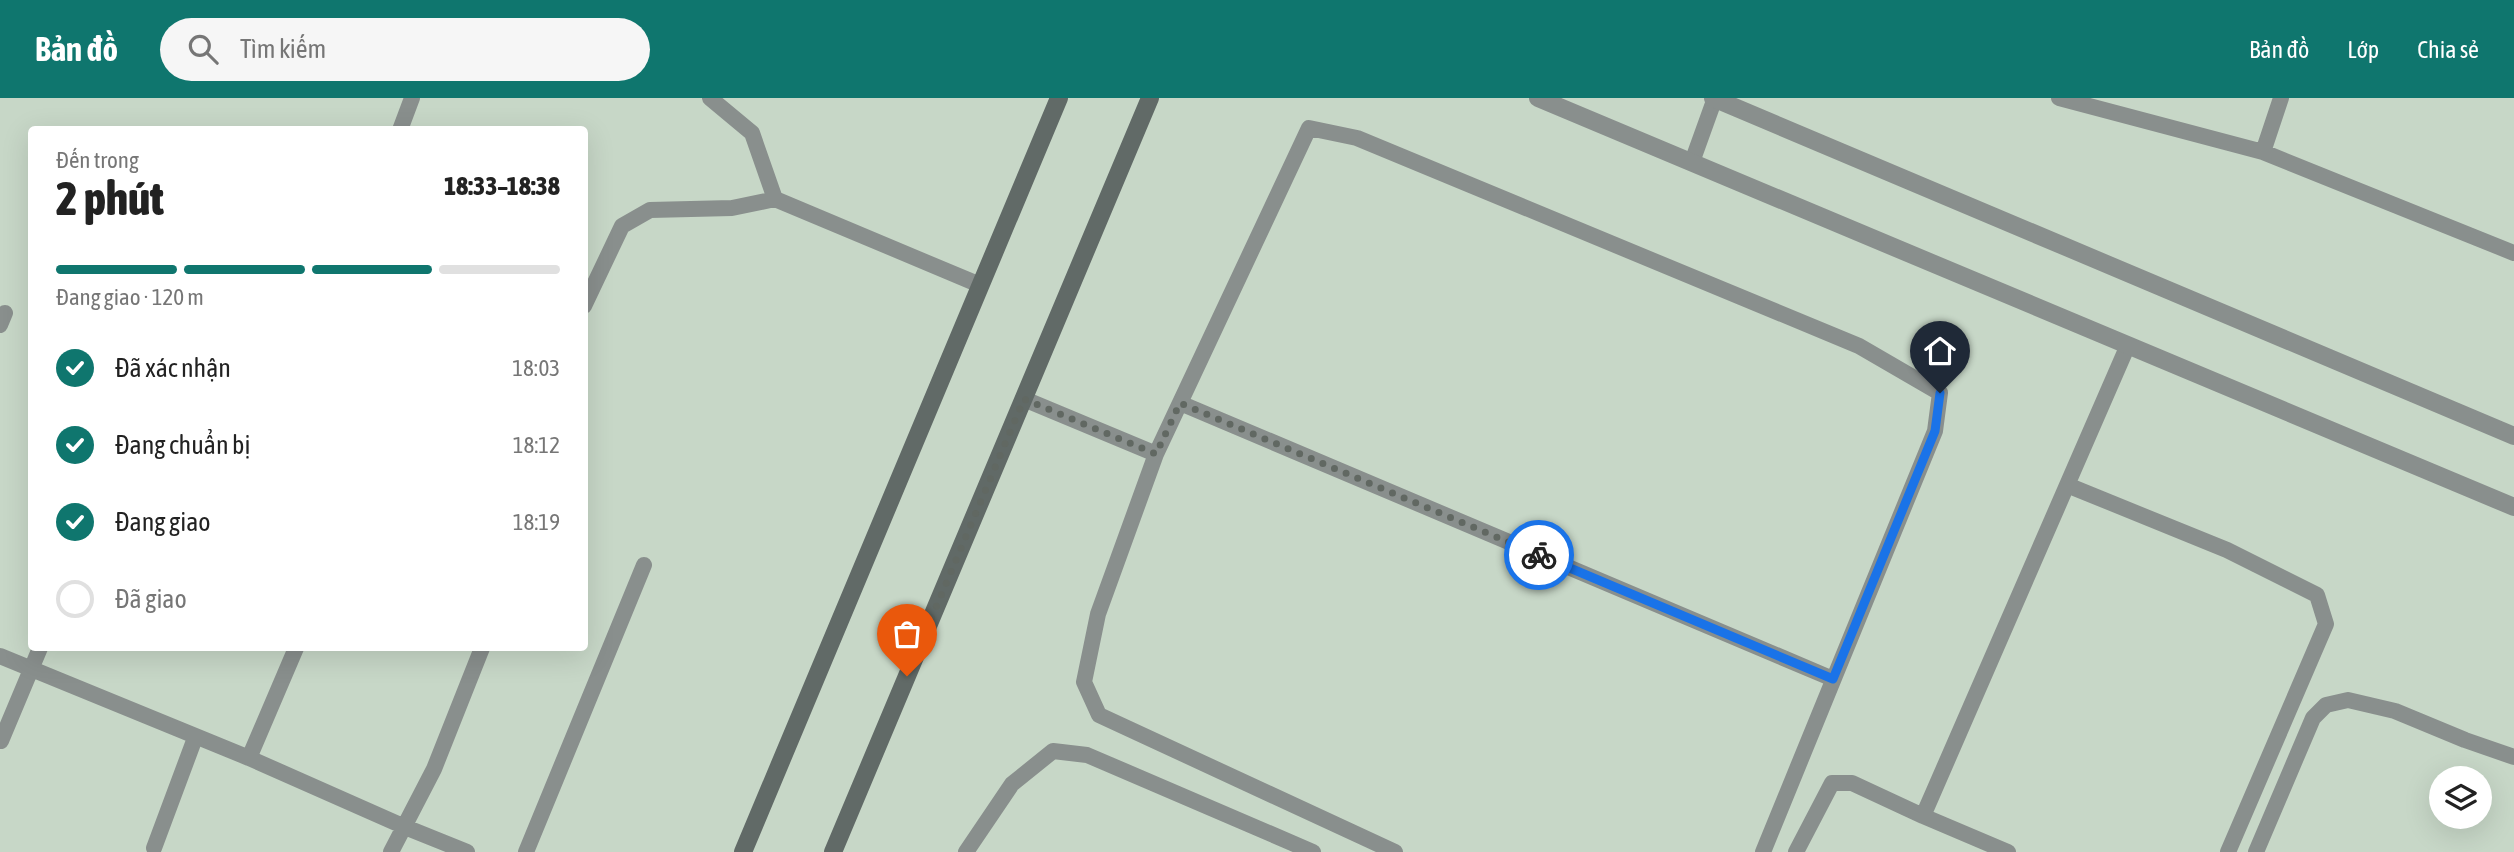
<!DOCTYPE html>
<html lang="vi">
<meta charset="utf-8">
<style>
:root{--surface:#fff;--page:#f6f6f6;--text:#222;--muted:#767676;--line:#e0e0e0;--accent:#0f766e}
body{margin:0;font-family:"Asap Condensed",sans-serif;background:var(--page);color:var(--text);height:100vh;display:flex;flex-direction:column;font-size:26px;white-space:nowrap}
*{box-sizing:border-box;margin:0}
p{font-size:23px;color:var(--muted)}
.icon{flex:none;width:38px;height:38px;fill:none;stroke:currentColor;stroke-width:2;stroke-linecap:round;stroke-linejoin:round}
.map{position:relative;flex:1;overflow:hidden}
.drawer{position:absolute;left:28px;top:28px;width:560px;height:525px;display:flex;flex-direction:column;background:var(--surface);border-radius:7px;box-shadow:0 7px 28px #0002}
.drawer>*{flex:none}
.controls{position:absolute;left:2429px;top:668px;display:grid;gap:14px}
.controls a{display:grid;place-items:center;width:63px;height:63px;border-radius:50%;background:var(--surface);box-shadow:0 7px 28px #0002;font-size:35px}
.pin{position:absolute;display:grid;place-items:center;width:60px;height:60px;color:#fff;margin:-72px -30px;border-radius:50% 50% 50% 0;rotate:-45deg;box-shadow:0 0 7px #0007}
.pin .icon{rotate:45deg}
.courier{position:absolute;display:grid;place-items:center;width:70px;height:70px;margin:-35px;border:5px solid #1a73e8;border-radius:50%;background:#fff;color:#222;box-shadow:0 2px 9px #0007}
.summary em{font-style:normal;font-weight:800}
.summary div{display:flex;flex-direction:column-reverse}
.summary{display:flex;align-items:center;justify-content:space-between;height:119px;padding:0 28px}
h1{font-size:46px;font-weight:800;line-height:52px}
.bar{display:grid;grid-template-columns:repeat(4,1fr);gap:10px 7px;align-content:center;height:84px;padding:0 28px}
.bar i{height:9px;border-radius:5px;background:var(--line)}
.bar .active{background:var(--accent)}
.bar p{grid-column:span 4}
ol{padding:0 28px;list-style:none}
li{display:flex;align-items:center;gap:21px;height:77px}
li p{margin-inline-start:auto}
li .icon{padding:7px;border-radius:50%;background:var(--accent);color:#fff;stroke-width:4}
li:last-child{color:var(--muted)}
li i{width:38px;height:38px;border:4px solid var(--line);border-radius:50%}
header{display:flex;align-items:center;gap:42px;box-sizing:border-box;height:98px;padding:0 35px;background:var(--accent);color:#fff}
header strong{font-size:33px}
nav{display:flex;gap:38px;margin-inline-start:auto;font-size:24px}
.search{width:490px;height:63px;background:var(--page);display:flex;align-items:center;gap:18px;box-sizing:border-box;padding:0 24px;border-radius:38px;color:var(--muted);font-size:26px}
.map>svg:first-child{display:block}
.built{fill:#c7d7c7;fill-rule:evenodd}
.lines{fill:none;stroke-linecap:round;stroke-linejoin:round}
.lane{stroke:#898f8d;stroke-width:16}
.street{stroke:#898f8d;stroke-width:18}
.secondary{stroke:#616a67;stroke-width:18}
.done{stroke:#616862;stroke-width:7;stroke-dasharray:0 12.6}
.route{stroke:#1a73e8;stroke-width:9}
</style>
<header>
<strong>Bản đồ</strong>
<div class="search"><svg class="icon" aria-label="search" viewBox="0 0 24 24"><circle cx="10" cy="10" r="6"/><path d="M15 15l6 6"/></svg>Tìm kiếm</div>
<nav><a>Bản đồ</a><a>Lớp</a><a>Chia sẻ</a></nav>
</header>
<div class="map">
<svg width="2514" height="754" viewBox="0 0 2514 754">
<rect width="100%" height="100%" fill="#d7e2d8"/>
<path class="built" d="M0,0H2514V754H0ZM32,32H584V550H32ZM2441,681H2480V719H2441Z"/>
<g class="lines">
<path class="lane" d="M710,0L752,35L775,101
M2059,0L2263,54L2281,0
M400,32L412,0
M2263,54L2514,155
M1692,64L1715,0
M584,208L622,128L650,112L732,110L775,101L980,187
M0,227L5,215
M1024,301L1156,356L1098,516L1084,584L1099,617L1395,754
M1180,305L1833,581
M1156,356L1309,30L1357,40L1859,248L1940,295L1935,333L1763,754
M2067,387L2227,452L2317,497L2326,526L2228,754
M0,558L249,660L405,729L467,754
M1,643L40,550
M249,660L296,550
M1923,718L2008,754
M154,750L195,640
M391,754L434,671L482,550
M526,754L644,467
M966,754L1012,686L1053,653L1087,657L1313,754
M1796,754L1832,685H1852L1923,718L2128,247
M2256,754L2313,620L2326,607L2348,602L2395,613L2465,642L2514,659"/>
<path class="street" d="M1538,0L2514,409
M1713,0L2514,338"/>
<path class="secondary" d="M743,754L1059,0
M833,754L1150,0"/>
</g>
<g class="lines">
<path class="done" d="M907,578L1024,301L1156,356L1180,305L1539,457"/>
<path class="route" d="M1539,457L1833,581L1935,333L1940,295"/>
</g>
</svg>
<div class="controls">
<a><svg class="icon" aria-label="layers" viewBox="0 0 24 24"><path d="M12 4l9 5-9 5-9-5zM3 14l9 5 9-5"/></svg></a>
</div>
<div class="pin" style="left:907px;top:578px;background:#ea580c"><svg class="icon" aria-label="bag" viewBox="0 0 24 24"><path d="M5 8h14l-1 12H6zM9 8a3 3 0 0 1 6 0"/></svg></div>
<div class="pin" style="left:1940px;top:295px;background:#1f2937"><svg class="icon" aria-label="home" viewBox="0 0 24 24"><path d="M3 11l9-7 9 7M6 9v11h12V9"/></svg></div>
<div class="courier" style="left:1539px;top:457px"><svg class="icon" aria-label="bike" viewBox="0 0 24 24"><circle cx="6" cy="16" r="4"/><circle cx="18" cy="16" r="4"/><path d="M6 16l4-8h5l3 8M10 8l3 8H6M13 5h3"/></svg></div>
<section class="drawer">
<div class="summary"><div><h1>2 phút</h1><p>Đến trong</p></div><em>18:33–18:38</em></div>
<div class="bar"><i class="active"></i><i class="active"></i><i class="active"></i><i></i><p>Đang giao · 120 m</p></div>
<ol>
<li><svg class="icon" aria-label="check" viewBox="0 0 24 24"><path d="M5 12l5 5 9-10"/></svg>Đã xác nhận<p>18:03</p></li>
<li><svg class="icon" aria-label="check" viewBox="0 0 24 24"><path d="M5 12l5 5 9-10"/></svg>Đang chuẩn bị<p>18:12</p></li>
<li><svg class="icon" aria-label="check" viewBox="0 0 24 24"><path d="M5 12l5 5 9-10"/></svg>Đang giao<p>18:19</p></li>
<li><i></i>Đã giao</li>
</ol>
</section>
</div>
